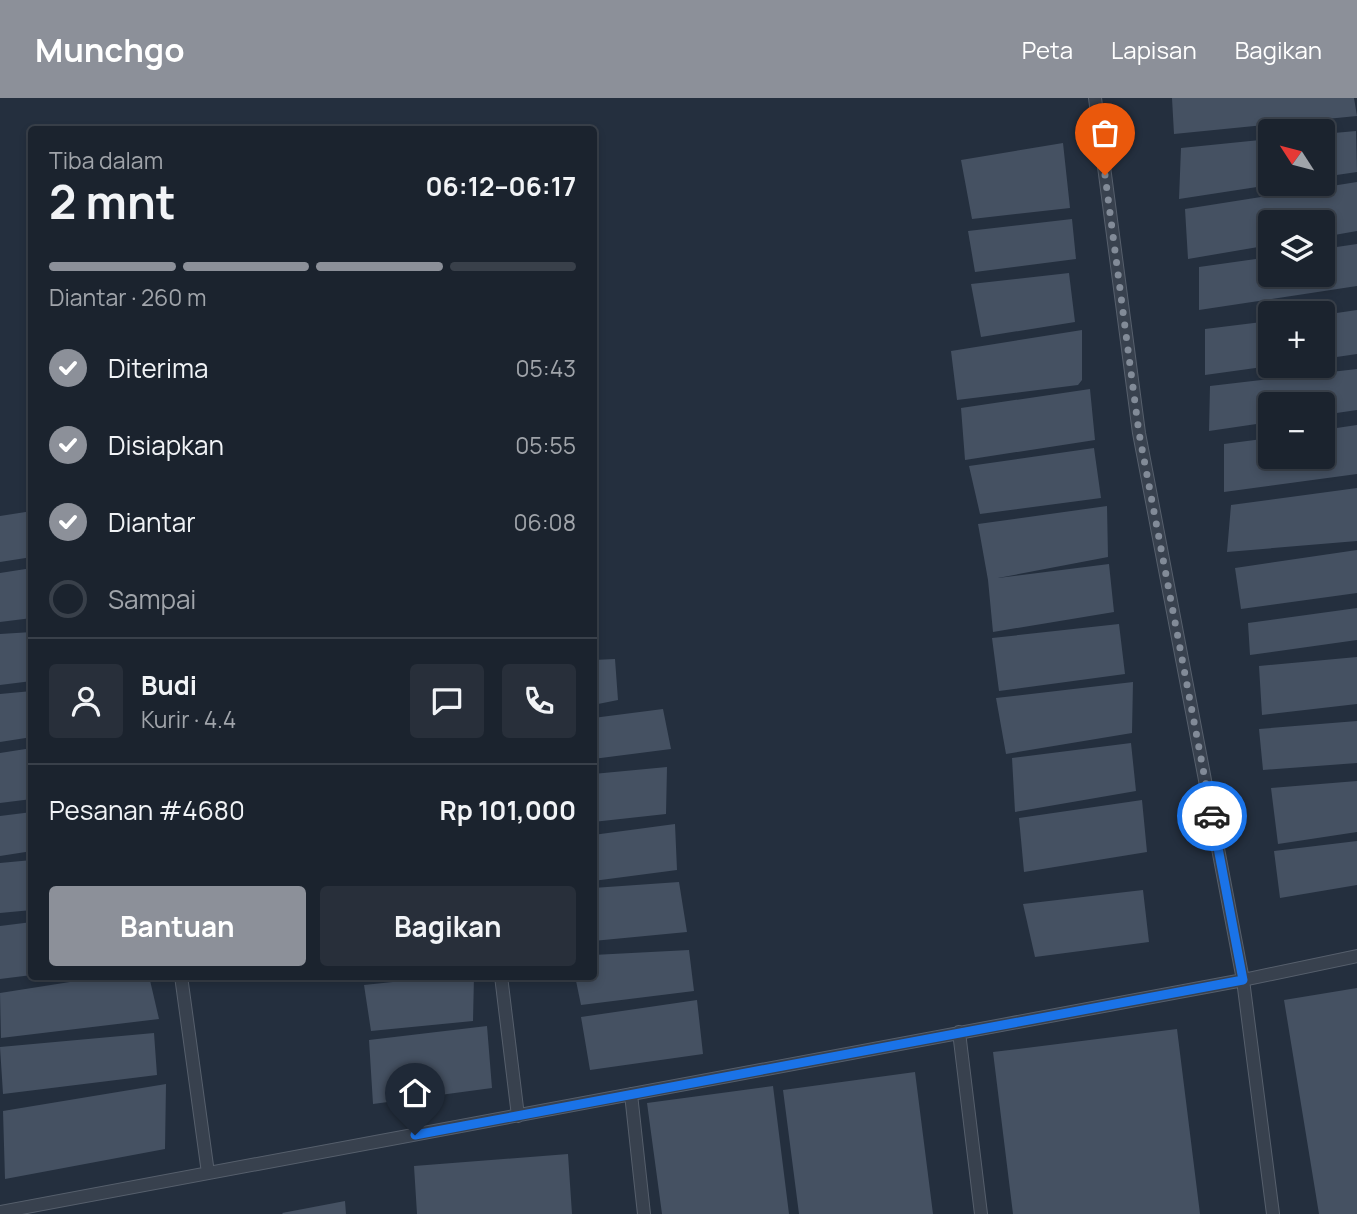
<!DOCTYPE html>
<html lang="id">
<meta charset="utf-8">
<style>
:root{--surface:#1b232e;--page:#282f3a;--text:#f1f3f6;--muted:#a0a4aa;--line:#39404a;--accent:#8c9099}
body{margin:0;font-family:Manrope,sans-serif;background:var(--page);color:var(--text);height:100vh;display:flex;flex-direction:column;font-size:26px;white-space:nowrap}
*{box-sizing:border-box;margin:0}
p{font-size:23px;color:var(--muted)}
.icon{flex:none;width:38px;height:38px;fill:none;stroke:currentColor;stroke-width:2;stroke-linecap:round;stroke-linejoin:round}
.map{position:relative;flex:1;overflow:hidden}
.details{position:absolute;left:28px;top:28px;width:569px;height:854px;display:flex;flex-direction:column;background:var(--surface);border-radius:7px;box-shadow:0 4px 10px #0003,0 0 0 2px var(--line)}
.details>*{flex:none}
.needle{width:46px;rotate:306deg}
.controls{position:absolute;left:1258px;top:21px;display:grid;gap:14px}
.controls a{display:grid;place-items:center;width:77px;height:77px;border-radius:7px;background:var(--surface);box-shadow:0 4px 10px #0003,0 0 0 2px var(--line);font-size:35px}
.pin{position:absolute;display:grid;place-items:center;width:60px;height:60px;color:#fff;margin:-72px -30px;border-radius:50% 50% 50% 0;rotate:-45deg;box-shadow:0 0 7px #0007}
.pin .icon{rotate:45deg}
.courier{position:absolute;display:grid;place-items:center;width:70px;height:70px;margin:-35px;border:5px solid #1a73e8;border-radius:50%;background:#fff;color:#222;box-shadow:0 2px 9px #0007}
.summary em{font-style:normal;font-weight:700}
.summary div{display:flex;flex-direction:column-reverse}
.summary{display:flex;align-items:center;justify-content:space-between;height:119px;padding:0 21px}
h1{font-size:46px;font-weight:700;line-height:52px}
.bar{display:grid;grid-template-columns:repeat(4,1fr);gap:10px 7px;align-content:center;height:84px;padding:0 21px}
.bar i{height:9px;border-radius:5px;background:var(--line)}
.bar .active{background:var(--accent)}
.bar p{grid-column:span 4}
.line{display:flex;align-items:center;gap:18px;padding:0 21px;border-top:2px solid var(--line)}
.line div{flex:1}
.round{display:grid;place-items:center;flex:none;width:74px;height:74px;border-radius:7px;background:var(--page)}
ol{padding:0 21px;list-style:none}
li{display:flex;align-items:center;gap:21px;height:77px}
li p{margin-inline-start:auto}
li .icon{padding:7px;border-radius:50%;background:var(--accent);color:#fff;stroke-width:4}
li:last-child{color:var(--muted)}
li i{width:38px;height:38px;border:4px solid var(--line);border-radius:50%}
.action{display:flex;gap:14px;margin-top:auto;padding:14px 21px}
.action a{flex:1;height:80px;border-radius:7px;background:var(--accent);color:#fff;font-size:28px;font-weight:700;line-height:80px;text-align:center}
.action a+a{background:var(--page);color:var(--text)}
header{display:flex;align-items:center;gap:42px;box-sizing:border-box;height:98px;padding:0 35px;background:var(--accent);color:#fff}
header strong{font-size:33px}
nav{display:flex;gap:38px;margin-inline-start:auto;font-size:24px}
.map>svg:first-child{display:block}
.building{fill:#455162}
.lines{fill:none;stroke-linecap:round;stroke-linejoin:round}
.service-casing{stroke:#565f6c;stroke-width:14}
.service{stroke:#38414e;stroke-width:12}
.done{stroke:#828b98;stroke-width:7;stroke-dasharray:0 12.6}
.route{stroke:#1a73e8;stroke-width:9}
</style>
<header>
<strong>Munchgo</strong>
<nav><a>Peta</a><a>Lapisan</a><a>Bagikan</a></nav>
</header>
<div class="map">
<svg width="1357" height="1116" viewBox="0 0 1357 1116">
<rect width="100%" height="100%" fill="#242f3e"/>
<path class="building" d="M1172,0H1354L1357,18L1174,36Z
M1356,33L1357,74L1323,79V36Z
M1270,41V87L1179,101L1181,50Z
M1063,45L1070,110L972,121L961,62Z
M1357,84V133L1323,139V124H1270V147L1188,161L1185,111Z
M1072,121L1076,161L975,174L968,133Z
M1357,146V188L1199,212V169L1270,159V177H1323V151Z
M1069,175L1075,224L981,239L971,186Z
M1357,212V256L1323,261V217Z
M1270,223V268L1205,277V231Z
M1082,232V282L1078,287L957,302L951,253Z
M1357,271V312L1323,317V306H1270V324L1209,333L1210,288Z
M1090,291L1095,342L965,362L961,310Z
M1357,327V376L1224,394V346L1270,340V359H1323V332Z
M1094,350L1101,400L980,416L969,368Z
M1357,390V443L1227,454L1231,407Z
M1107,408L1108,459L998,480L1109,466L1114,514L993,534L988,482L978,426Z
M32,413V459L0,464V418Z
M1357,452V495L1241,511L1235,470Z
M32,470V520L0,524V475Z
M1357,510V542L1250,557L1248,525Z
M1119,526L1125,576L999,593L992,540Z
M32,534V583L0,587V536Z
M1357,559V606L1262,617L1259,568Z
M615,561L618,602L593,607V562Z
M1133,584L1132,635L1006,656L996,600Z
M32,593V639L0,644V596Z
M663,611L671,651L593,661V620Z
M1357,623V665L1263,672L1259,631Z
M1131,645L1136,693L1015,714L1012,660Z
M32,650V701L0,705V655Z
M667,669L666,716L593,724V676Z
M1357,683V734L1278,746L1271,690Z
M1142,702L1147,754L1024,774L1019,720Z
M32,714V753L0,758V718Z
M675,726L677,772L593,783V737Z
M1357,743V787L1280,800L1274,753Z
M32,762V812L0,815V765Z
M679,784L687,834L593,843V790Z
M1143,792L1149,844L1035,859L1023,806Z
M32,824V877L0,881V828Z
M689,852L694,893L581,907L575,878H593V857Z
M108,878H149L159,921L1,940L0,895Z
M450,878H474L473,923L371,933L364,887Z
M1357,890V1116H1319L1284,902Z
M697,902L703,956L590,972L581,919Z
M487,928L492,990L373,1006L369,942Z
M1177,931L1200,1116H1013L993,954Z
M154,935L157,977L3,996L0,949Z
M915,974L933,1116H799L783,992Z
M166,986L165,1051L5,1081L3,1013Z
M773,988L789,1116H662L647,1005Z
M568,1056L572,1116H417L414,1068Z
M345,1103L346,1116H283L282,1115Z"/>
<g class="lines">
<defs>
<path id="service" d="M1095,0L1139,335L1243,882L1273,1116
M181,878L208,1075
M501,878L518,1018
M959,934L981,1116
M631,996L644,1116
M0,1114L1243,882L1357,858"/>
</defs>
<use href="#service" class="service-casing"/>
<use href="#service" class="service"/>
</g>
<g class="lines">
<path class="done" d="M1105,77L1139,335L1212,718"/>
<path class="route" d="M415,1037L1243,882L1212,718"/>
</g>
</svg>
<div class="controls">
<a><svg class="needle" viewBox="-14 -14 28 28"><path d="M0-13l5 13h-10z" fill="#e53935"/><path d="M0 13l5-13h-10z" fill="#a0a4aa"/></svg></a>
<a><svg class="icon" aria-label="layers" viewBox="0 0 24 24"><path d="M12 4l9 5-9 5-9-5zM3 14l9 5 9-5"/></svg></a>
<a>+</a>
<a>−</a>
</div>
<div class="pin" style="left:1105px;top:77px;background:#ea580c"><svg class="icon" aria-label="bag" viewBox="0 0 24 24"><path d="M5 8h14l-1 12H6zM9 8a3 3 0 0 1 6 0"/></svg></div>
<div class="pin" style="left:415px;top:1037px;background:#1f2937"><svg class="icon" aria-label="home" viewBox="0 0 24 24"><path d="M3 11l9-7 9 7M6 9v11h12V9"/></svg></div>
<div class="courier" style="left:1212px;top:718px"><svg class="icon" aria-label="car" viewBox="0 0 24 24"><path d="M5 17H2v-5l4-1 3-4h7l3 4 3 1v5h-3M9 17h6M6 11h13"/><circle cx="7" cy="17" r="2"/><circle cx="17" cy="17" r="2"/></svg></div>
<section class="details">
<div class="summary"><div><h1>2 mnt</h1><p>Tiba dalam</p></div><em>06:12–06:17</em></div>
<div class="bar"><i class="active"></i><i class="active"></i><i class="active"></i><i></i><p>Diantar · 260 m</p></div>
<ol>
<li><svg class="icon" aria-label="check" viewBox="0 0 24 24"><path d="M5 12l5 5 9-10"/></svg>Diterima<p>05:43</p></li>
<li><svg class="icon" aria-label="check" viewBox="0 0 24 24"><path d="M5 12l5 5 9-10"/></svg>Disiapkan<p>05:55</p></li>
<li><svg class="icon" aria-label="check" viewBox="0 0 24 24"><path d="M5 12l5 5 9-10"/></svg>Diantar<p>06:08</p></li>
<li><i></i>Sampai</li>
</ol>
<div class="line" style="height:126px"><a class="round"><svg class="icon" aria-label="person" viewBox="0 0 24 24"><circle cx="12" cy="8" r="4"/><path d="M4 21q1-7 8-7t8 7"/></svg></a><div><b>Budi</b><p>Kurir · 4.4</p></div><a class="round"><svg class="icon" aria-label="chat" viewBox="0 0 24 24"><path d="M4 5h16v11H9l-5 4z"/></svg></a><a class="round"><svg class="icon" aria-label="phone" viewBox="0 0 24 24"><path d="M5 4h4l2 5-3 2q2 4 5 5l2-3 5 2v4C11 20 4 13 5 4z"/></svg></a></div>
<div class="line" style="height:91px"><div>Pesanan #4680</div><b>Rp 101,000</b></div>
<div class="action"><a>Bantuan</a><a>Bagikan</a></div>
</section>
</div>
